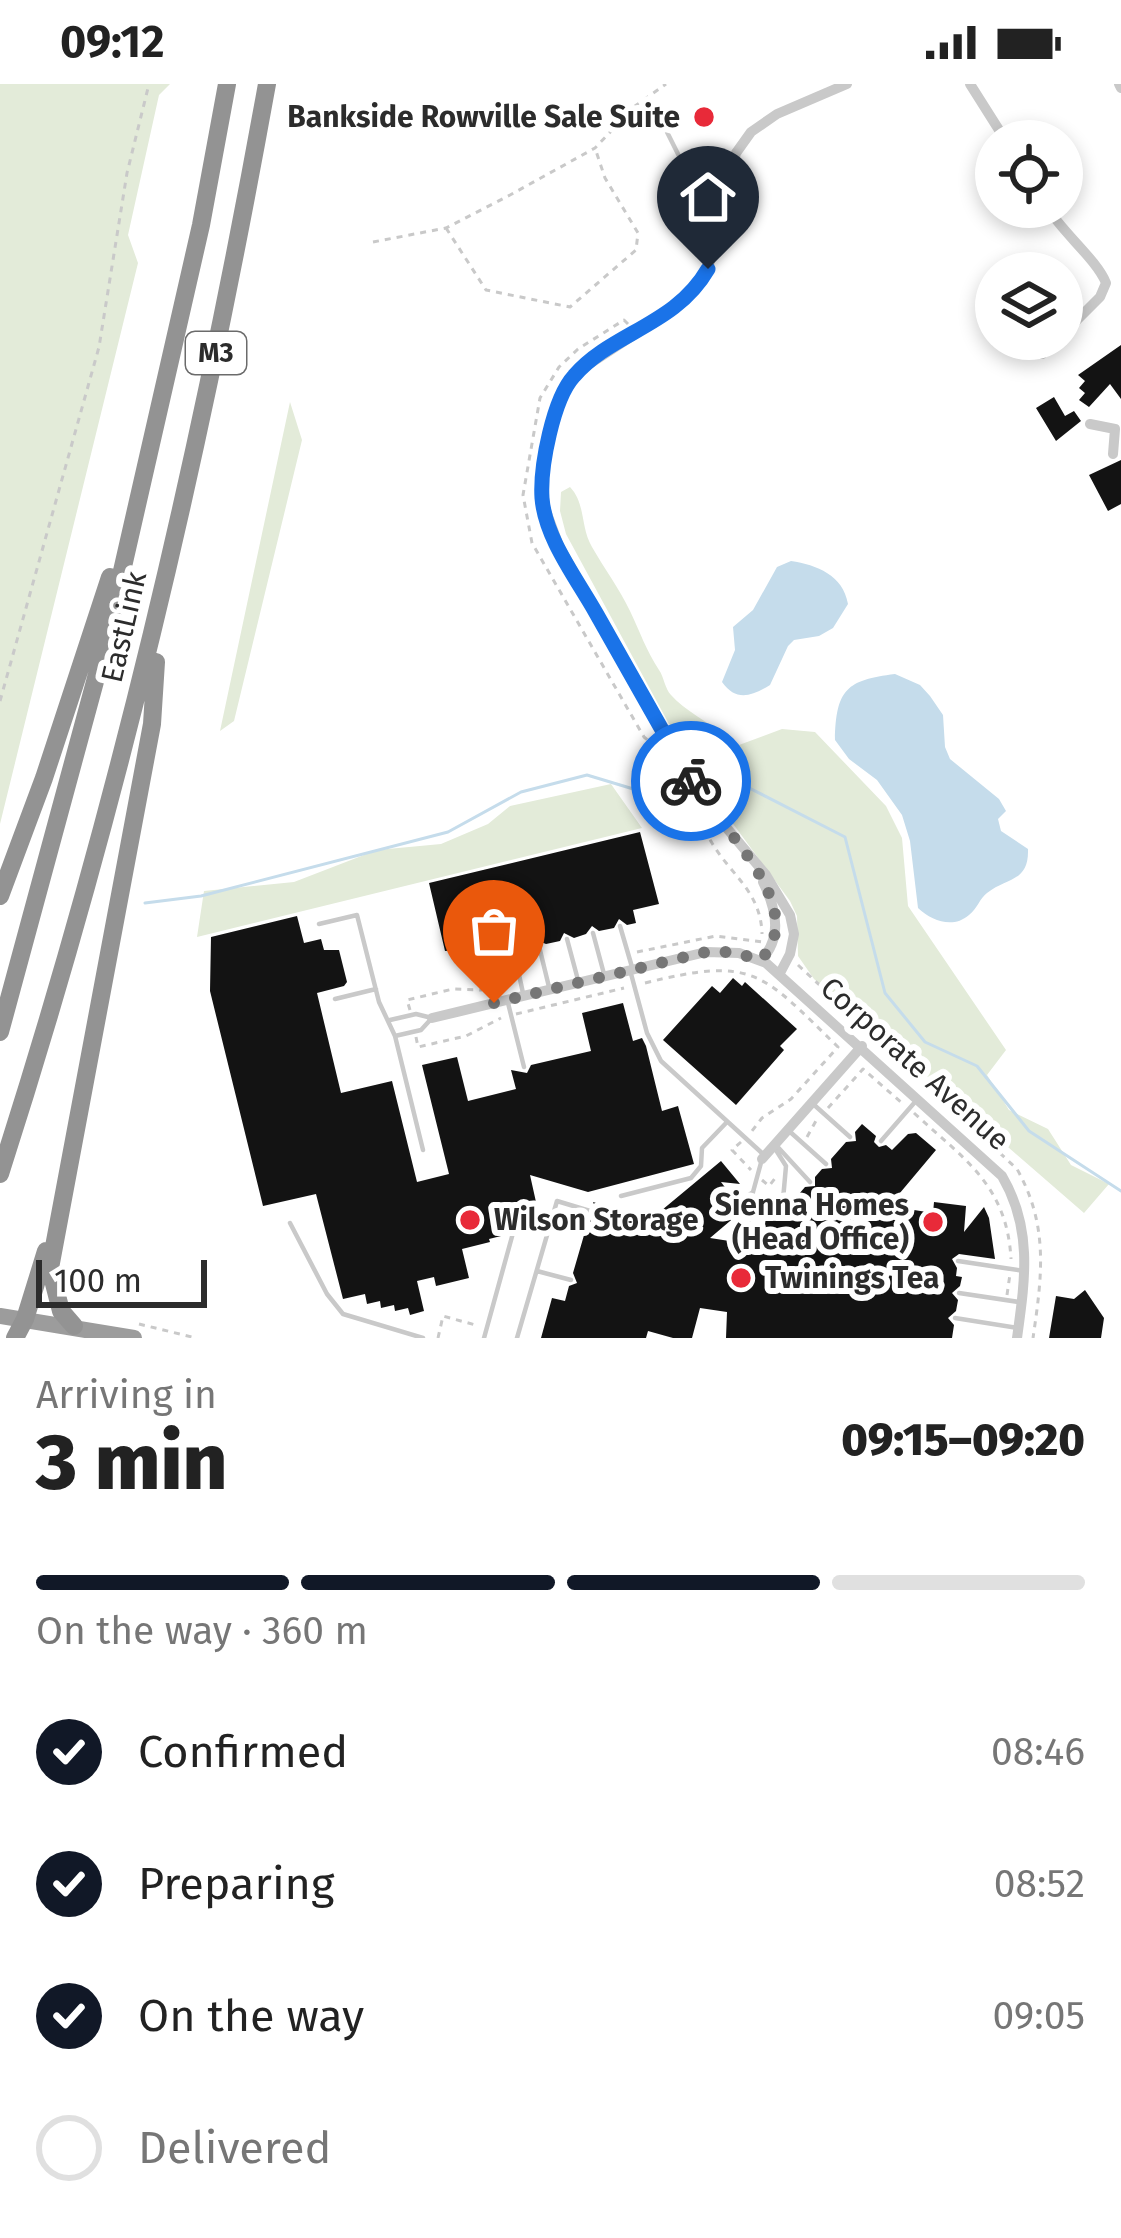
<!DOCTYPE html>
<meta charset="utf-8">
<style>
:root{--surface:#fff;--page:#f6f6f6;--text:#222;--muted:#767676;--line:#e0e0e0;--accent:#111827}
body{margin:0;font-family:"Fira Sans",sans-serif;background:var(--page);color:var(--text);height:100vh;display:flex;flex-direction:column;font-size:45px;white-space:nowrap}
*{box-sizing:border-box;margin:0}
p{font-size:39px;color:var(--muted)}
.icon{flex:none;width:66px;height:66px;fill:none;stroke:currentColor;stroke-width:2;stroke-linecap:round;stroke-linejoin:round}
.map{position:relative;height:1254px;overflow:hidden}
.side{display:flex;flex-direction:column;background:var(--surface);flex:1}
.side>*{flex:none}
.tools{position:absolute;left:975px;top:36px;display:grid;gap:24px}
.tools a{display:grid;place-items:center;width:108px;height:108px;border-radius:50%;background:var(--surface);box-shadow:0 6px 18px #0003;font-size:60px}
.scale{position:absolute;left:36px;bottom:30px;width:171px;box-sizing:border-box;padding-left:12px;border:6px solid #2c2c2c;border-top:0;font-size:33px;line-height:42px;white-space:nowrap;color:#2c2c2c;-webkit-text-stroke:9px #fff;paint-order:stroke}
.pin{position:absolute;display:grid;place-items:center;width:102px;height:102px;color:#fff;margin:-123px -51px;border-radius:50% 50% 50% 0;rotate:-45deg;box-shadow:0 0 12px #0007}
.pin .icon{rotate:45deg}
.courier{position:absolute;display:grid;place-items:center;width:120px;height:120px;margin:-60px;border:9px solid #1a73e8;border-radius:50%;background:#fff;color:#222;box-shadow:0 3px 15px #0007}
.overview em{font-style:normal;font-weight:800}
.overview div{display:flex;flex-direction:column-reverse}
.overview{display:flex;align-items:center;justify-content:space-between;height:204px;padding:0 36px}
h1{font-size:78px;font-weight:800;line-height:90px}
.bar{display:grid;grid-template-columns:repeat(4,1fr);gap:18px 12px;align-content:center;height:144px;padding:0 36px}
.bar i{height:15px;border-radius:9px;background:var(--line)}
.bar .on{background:var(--accent)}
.bar p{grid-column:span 4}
ol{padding:0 36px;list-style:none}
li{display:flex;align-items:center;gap:36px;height:132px}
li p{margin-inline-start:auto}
li .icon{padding:12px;border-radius:50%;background:var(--accent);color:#fff;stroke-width:4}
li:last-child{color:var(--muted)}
li i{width:66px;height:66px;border:6px solid var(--line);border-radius:50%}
.status{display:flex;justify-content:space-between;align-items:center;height:84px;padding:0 60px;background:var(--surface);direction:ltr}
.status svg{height:33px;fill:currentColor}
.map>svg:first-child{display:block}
.green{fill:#e3ebd9}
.water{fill:#c5dceb}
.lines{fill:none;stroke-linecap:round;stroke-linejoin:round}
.stream{stroke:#c5dceb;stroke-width:3}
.building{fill:#131313}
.path{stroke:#c9c9c9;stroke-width:3;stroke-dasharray:6 6;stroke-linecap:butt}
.service{stroke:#c9c9c9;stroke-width:4.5}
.minor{stroke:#c9c9c9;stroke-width:10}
.trunk{stroke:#9c9c9c;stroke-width:16}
.motorway{stroke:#939393;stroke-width:18}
.done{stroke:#767676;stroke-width:12;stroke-dasharray:0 21.6}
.route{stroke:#1a73e8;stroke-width:15}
.poi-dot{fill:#e82a39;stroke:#fff;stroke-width:4.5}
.labels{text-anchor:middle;stroke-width:12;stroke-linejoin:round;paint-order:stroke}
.shield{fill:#fff;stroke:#6b6b6b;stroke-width:3}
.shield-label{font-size:27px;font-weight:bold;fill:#2c2c2c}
.poi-label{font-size:30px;font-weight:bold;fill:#2c2c2c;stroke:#fff;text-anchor:end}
.street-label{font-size:30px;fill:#2c2c2c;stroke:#fff}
</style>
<div class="status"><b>09:12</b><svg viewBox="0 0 49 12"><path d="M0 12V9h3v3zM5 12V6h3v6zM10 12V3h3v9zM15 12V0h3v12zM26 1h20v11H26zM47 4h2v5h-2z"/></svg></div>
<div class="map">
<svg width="1121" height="1254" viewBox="0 0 1121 1254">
<rect width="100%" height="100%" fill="#fff"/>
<path class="green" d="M0,0H170L159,11L128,151L138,179L0,740Z
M290,318L302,356L234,637L220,647Z
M570,403C586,420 580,442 592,463C604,484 619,504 630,527C640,548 646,566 659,586C664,593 665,605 671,611C684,626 708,638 724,651L713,667L669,640L566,450L560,427L561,408Z
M782,645L815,648L886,722L902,754L908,822L1006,966L987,991L1009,1026L1048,1045L1071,1081L1109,1100L1084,1129L814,895L798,872L797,832L790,817L725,729L712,671Z
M611,700L642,744L197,853L204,807L294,798L377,766L441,760L488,740L510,722Z"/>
<path class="water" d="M791,477C817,481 843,491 848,520L833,544L819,552L794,556L788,562L770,601C752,612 736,618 722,598L735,566L733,543L753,526L777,483Z
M895,590L920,601L930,612L943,631L945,663L950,675L999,715L1006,727L998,735L1001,747L1028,765C1029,798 1008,793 987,809C980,814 977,825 969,831C953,845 932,837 918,824L910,757L902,731L877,696L849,675L835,656C836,605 847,596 895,590Z"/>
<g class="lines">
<path class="stream" d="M697,692L716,687L845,753L885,909L925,958L977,982L1029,1047L1121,1107
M145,819L201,812L448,748L521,708L587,691L640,707L687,694"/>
</g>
<path class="building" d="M1121,261V315L1110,300L1089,323L1079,316L1085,309L1079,304L1085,297L1078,291Z
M1054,313L1065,332L1074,327L1081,337L1056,357L1036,324Z
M1121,376V420L1108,427L1089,391Z
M640,748L659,820L633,826L636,839L627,841L619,835L614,844L599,847L592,842L586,850L574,854L564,849L560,857L546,860L536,856L532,864L521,866L511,862L502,872L498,854L487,857L482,852L476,855L473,865L445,867L429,799Z
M297,832L304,859L321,855L324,866H339L347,898L344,902L317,909L341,1009L392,997L417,1098L449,1090L422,981L457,973L468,1017L516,1005L511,986L527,989L531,981L591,967L582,929L623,919L633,957L642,954L646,962L662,1027L678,1022L694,1080L588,1108L530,1091L536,1118L531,1134L519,1137L522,1147L510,1143L505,1151L489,1155L490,1158L462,1165L469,1194L436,1202L434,1193L417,1197L424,1227L410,1231L408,1224L395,1227L394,1221L381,1224L380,1217L367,1220L365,1210L343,1215L316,1110L263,1122L210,907L211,853Z
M733,894L742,902L745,898L797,945L780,962L784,966L736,1021L663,956L712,902L720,909Z
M862,1040L876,1052L874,1058L879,1063L886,1061L892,1066L908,1050L916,1049L936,1066L889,1122L933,1129L934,1118L966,1122L964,1148L984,1123L989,1134L995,1175L959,1170L952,1175L957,1184L956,1192L962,1193L960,1202L952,1209L958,1216L956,1227L948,1234L954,1241L952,1254H726L727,1228L700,1224L692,1254H673L648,1247L646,1254H541L552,1214L565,1217L569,1202L577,1199L573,1189L589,1134L597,1128L593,1118L677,1144L662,1126L721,1077L740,1100L721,1098L733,1114L731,1122L743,1126L710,1154L762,1162L767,1126L780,1133L796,1130L799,1110L805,1103L815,1102V1093L822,1085L832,1084L831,1075L846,1058L856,1057L855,1048Z
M1085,1206L1104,1234L1101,1254H1049L1056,1212L1074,1215Z"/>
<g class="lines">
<path class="path" d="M446,144L486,206L570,223L636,166L638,149L605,94L595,64
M373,158L446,144L510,111L595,64L635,22L666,0
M628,240L624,236L578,265L559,283L540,314L523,411L532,459L644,653L663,669
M0,617L99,263L127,89L149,0
M695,723C700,735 705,748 712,759C731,791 761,808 762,850
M637,868L716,852L763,858
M798,881L1017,1085C1049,1142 1042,1192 1033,1254
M645,899C754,872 761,888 838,963L791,1015L762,1034L752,1047
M410,926L407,916L453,905L482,906
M516,930L624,904
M416,953L418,963L466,952L501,934
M828,1024L863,985L902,1019
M914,1029C964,1075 1007,1101 1011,1175
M807,1053L817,1035
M741,1058L732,1066L751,1086
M762,1096L769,1102L776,1093
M1007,1211L1010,1190
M139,1240L196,1254
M438,1254L443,1232L479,1242"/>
<path class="service" d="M664,42L683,80L730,93
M319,840L357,831L379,918L395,952L423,1066
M620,842L632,883
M593,849L604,890
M567,855L578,896
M481,859L494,918
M539,862L549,903
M514,868L523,909
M630,886L647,949L661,977L763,1070
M335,915L376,905
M508,919L524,983
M390,936L416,930L432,934
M395,952L421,946L432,934
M812,1019L850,1053
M788,1046L826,1080
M881,1057L915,1018
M775,1060L810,1098
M774,1063L786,1082L782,1127
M621,1112L691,1094L701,1082L702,1064L727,1038
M737,1119L753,1108L762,1075
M290,1139L327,1210L343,1230L423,1254
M746,1155L753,1108
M958,1177L1024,1187
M537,1187L571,1196
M959,1209L1019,1218
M955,1234L1018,1244
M484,1254L513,1149
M517,1254L557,1117L590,1127"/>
<path class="minor" d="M970,0L1006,57
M1119,0L1121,4
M1047,123C1062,148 1097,176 1106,199L1100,213L1062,251
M1042,270L1058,255
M1090,340L1115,345L1113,370
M761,876C783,854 776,824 763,798
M780,889L790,870L794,850L790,831L766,791L700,712L559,462L542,416L544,384L559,314L574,290L675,224L697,204L708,185L736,69L751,48L777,30L847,0
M432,934L706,868L739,869L766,879L1002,1092C1033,1145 1025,1196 1017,1254
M762,1075L862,962"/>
<path class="trunk" d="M0,1232L134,1254"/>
<path class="motorway" d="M0,812L44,694L110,493
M0,948L106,557L201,141L227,0
M0,1090C116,730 200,372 267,0
M74,1242L61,1227L50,1184L152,640L156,578
M15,1254L25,1235L46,1167"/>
</g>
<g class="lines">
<path class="done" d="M494,919L706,868H733L760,876C813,825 717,740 691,697"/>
<path class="route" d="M691,697C659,641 628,585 596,529C577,495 545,454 542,414C540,383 553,315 574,292C612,248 675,242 708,185"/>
</g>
<g class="poi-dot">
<circle cx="704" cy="33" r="12"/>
<circle cx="470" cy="1136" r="12"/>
<circle cx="933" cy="1138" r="12"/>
<circle cx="741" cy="1194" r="12"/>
</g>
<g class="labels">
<rect class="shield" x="186" y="248" width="60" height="42" rx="9"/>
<g class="shield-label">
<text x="216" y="278">M3</text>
</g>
<g class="poi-label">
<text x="680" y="43">Bankside Rowville Sale Suite</text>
<text x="909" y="1131">Sienna Homes<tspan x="909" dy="34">(Head Office)</tspan></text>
<text x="494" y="1146" text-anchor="start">Wilson Storage</text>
<text x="765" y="1204" text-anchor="start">Twinings Tea</text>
</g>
<g class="street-label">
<text transform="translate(124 543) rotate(-77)" y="10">EastLink</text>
<text transform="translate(915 980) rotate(42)" y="10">Corporate Avenue</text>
</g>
</g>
</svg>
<div class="tools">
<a><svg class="icon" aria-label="locate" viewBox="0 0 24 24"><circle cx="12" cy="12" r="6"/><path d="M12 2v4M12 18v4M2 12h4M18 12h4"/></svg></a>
<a><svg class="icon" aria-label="layers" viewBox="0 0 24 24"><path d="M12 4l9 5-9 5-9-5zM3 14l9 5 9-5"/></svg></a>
</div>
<div class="scale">100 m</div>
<div class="pin" style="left:494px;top:919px;background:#ea580c"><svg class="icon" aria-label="bag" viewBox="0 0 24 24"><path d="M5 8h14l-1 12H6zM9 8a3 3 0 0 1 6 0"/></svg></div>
<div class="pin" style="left:708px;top:185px;background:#1f2937"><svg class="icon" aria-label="home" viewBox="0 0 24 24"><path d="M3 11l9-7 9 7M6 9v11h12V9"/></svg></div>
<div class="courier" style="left:691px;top:697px"><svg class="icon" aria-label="bike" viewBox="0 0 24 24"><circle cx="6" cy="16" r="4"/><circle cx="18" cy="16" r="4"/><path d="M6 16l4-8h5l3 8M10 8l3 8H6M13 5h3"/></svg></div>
</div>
<section class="side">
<div class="overview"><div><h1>3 min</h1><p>Arriving in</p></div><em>09:15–09:20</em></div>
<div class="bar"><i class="on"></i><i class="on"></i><i class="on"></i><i></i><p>On the way · 360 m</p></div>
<ol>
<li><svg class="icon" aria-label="check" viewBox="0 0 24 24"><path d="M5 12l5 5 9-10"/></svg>Confirmed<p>08:46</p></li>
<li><svg class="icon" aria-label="check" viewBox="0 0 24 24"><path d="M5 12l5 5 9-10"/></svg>Preparing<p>08:52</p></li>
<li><svg class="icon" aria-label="check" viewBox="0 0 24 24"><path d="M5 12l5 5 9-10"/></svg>On the way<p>09:05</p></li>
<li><i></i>Delivered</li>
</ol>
</section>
